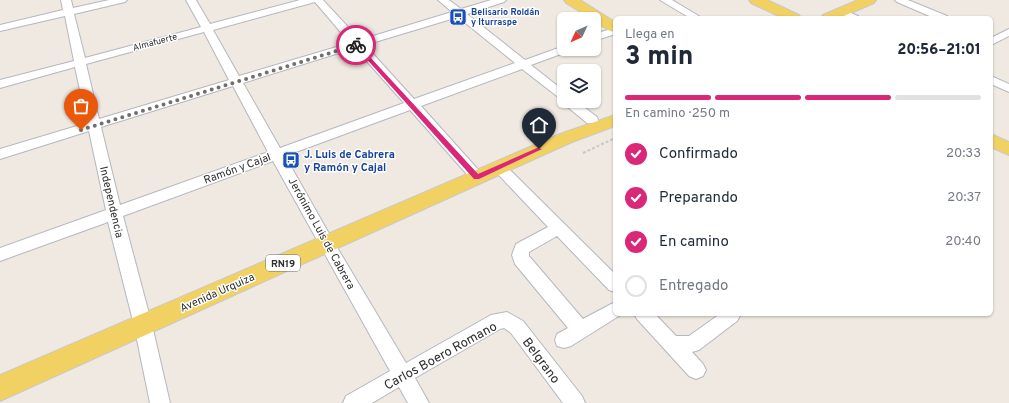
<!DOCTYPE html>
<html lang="es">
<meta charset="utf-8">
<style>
:root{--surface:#fff;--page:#f2f2f3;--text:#1f2937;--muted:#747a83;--line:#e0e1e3;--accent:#db2777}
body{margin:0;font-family:Overpass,sans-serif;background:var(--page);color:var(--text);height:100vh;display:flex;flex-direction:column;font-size:15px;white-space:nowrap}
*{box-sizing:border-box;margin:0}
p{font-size:13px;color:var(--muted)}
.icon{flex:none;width:22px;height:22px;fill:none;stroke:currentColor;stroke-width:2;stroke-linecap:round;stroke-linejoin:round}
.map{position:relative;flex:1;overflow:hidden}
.side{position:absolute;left:613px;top:16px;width:380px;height:300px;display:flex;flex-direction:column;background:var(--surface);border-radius:6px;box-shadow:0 1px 3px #0004}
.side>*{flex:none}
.needle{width:26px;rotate:226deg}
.controls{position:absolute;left:557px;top:12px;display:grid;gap:8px}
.controls a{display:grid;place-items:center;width:44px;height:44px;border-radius:6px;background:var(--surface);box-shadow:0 1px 3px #0004;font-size:20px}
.pin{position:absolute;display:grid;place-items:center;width:34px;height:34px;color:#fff;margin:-41px -17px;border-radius:50% 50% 50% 0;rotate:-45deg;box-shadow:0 0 4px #0007}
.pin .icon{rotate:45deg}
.courier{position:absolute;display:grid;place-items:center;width:40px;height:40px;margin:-20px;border:3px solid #db2777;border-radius:50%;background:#fff;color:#222;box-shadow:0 1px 5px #0007}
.headline em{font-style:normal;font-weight:800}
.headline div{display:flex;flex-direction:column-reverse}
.headline{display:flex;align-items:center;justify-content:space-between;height:68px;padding:0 12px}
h1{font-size:26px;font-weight:800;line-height:30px}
.bar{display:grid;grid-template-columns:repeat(4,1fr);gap:6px 4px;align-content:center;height:48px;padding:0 12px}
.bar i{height:5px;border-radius:3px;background:var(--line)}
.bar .current{background:var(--accent)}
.bar p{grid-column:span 4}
ol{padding:0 12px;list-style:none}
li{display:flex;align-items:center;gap:12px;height:44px}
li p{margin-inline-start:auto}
li .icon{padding:4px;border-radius:50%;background:var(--accent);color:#fff;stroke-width:4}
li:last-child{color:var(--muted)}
li i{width:22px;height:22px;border:2px solid var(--line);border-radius:50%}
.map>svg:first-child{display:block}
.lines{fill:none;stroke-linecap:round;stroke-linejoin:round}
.minor-casing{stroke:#b4b7c1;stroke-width:2}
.major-casing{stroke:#c9c9c9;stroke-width:2}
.path{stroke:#c9c9c9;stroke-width:2;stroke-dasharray:3 2;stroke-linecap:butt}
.minor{fill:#fff;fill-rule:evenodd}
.major{fill:#f2d163;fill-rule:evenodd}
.route{fill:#db2777}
.done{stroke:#726f6d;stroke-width:4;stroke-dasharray:0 7.2}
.labels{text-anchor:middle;stroke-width:3;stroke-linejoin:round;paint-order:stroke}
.far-transit-label{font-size:9px;font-weight:bold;fill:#164399;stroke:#fff;text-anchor:start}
.far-street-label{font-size:9px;fill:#2e2e2e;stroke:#fff}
.shield{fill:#fff;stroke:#6d6d6d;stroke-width:1}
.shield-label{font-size:10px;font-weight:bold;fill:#2e2e2e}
.transit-label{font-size:11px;font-weight:bold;fill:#164399;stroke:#fff;text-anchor:start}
.street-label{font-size:11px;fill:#2e2e2e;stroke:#fff}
.near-street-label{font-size:13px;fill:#2e2e2e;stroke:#fff}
</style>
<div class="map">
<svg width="1009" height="403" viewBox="0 0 1009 403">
<rect width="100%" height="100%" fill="#efe9e1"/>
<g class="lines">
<defs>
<path id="minor" d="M61,0H71L73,8L109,0H127L125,2L74,14L85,58L201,27L186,0H196L210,24L300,0H323L360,40L452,12L438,0H449L461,9L491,0H506L504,2L467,14L525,60L564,46V49H571L569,51L531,65L564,91V101H576L597,117L598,120L597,123H587L564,104L562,100L522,69L421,106L482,174L484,177L482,180L477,182L472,180L410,110L285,156L332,239L406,363L491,315L507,312L523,321L582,396L585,403H563L511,333L504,328L500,329L415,378L429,403H408L399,387L372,403H343L346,396L390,371L273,161L123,216L152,325L170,403H150L134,325L108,222L0,261V248L106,210L89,131L0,159V149L87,123L75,67L0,88V80L74,61L65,16L0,31V25L63,10ZM315,2L350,43L239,76L213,30ZM458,17L515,63L414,99L365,45ZM204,32L229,80L99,119L86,64ZM355,48L404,103L280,148L243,83ZM233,86L268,152L120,205L101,127Z
M660,0H672L702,18H690Z
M895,0H908L947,16L948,18H934L897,2Z
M841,9L858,16L859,18C850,18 842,19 836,12L837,10Z
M615,28V34L594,41V34Z
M1009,29V36L991,45V38Z
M991,76L1009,84V92L991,84Z
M499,162L504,164L615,274V292L609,290L557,236L529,252V256L583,319L615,302V314H622L571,346L564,348L557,346L555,340L557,334L568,328L515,264L512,255L516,244L548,227L494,170L492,167L494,164Z
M634,314H655L676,336H689L720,314H739L740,316L737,321L699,350L692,352L703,364L706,370L703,376L696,379L689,376L637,319Z"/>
<path id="major" d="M564,0H580L615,22V32L610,31L594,21V19H592L566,3Z
M749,0H767L799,15L801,18H783L751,3Z
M858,0H876L874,3L839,18H821L823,15Z
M615,115V126L572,142L0,401V375L560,134Z
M991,134L1009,142V155L991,147Z"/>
</defs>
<use href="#minor" class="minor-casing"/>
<use href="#major" class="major-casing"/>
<path class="path" d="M583,153L615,138"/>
<use href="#minor" class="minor"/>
<use href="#major" class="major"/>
</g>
<path class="route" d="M355,44H358L478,174L537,148L542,149L479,179H474L355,46Z"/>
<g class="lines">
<path class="done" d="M81,130L356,45"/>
</g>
<defs>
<symbol id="bus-square" viewBox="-11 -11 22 22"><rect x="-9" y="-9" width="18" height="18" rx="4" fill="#1a4fb4" stroke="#fff"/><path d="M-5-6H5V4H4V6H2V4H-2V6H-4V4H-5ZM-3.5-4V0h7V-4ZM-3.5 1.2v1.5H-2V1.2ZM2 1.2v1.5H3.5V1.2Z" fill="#fff"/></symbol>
</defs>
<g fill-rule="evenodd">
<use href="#bus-square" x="448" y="7" width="20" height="20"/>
<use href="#bus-square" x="281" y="150" width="20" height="20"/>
</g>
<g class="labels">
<g class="far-transit-label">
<text x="471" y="15">Belisario Roldán<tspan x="471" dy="10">y Iturraspe</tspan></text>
</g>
<g class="far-street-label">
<text transform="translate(155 42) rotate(-15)" y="3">Almafuerte</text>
</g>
<rect class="shield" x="266" y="255" width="34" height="16" rx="3"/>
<g class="shield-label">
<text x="283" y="267">RN19</text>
</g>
<g class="transit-label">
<text x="304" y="158">J. Luis de Cabrera<tspan x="304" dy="13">y Ramón y Cajal</tspan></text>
</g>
<g class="street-label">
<text transform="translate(237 168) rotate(-20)" y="4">Ramón y Cajal</text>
<text transform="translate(112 202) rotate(77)" y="4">Independencia</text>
<text transform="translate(322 233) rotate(61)" y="4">Jerónimo Luis de Cabrera</text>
<text transform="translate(217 292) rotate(-24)" y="4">Avenida Urquiza</text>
</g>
<g class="near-street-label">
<text transform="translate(440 355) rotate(-29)" y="5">Carlos Boero Romano</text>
<text transform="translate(542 360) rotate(53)" y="5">Belgrano</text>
</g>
</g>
</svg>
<div class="controls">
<a><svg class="needle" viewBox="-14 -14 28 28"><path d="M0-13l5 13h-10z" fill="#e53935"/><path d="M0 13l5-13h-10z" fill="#747a83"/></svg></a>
<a><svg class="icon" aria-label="layers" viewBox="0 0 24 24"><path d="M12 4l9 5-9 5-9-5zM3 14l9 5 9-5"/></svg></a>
</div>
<div class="pin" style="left:81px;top:130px;background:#ea580c"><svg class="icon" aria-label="bag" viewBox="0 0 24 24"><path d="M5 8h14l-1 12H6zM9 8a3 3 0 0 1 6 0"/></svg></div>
<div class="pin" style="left:539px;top:149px;background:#1f2937"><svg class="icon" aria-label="home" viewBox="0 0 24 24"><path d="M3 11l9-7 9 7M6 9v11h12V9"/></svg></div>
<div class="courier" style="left:356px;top:45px"><svg class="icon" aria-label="bike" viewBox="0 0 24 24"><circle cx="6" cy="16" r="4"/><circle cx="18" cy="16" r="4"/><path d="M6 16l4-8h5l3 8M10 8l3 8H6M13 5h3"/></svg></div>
<section class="side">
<div class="headline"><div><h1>3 min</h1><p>Llega en</p></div><em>20:56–21:01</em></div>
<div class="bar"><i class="current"></i><i class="current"></i><i class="current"></i><i></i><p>En camino · 250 m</p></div>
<ol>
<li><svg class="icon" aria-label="check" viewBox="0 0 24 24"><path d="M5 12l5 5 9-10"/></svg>Confirmado<p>20:33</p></li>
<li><svg class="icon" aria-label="check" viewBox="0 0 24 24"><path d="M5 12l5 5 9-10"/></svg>Preparando<p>20:37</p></li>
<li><svg class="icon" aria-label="check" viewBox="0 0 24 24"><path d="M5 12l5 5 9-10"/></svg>En camino<p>20:40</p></li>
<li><i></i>Entregado</li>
</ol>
</section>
</div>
